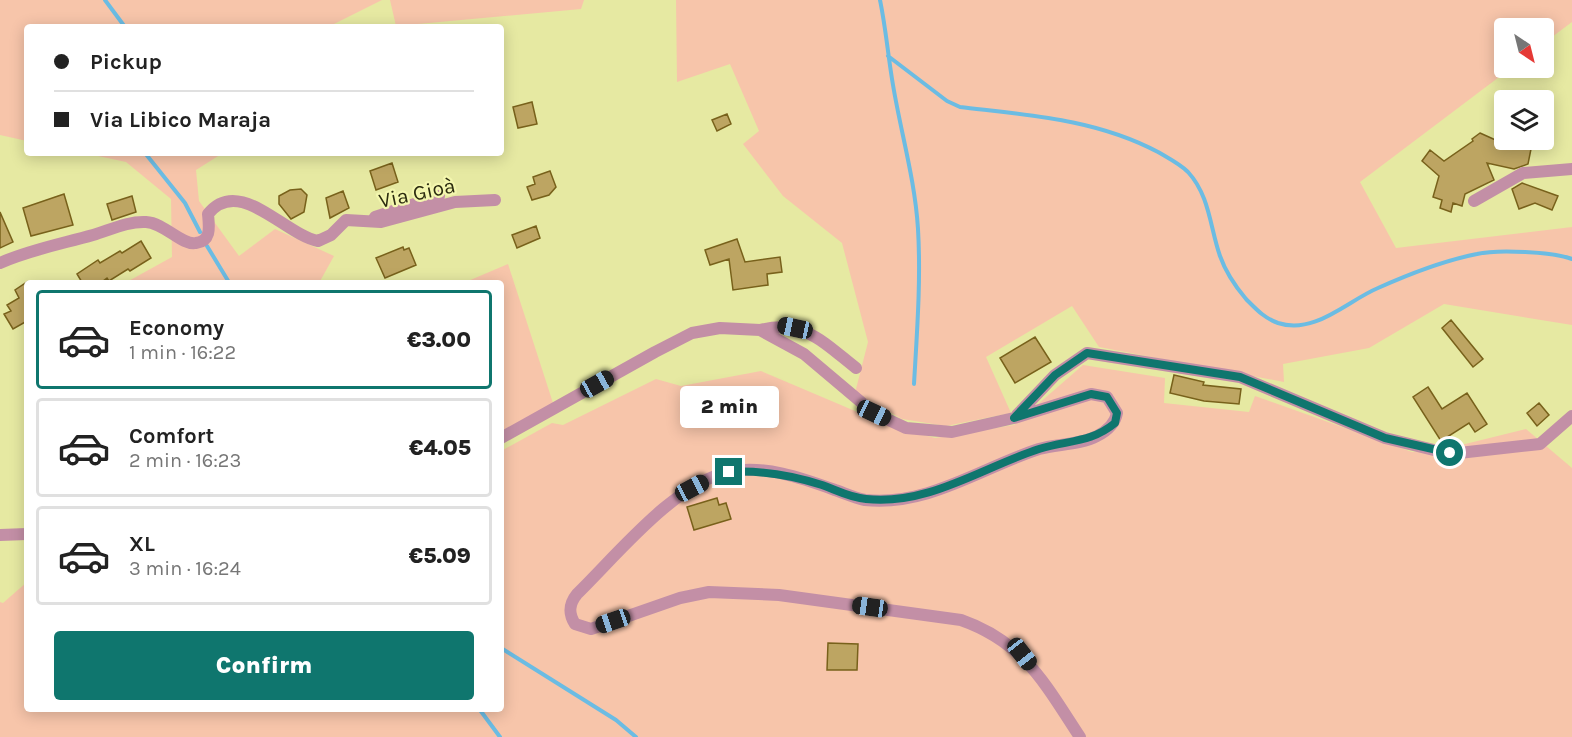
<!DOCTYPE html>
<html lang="en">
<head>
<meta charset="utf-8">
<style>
  :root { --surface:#fff; --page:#f2f2f2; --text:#222; --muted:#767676; --line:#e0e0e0; --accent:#0f766e }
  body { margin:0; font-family:Karla,sans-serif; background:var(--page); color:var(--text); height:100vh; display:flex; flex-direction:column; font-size:22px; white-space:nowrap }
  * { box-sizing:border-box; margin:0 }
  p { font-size:20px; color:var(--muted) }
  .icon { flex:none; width:33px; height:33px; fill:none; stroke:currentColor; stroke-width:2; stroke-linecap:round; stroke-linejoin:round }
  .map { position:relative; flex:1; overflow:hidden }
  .drawer { position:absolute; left:24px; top:280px; width:480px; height:432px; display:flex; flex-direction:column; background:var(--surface); border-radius:6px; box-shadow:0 3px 15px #0003 }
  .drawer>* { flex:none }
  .hud { position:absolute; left:24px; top:24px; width:480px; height:132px; border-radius:6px; box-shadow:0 3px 15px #0003; display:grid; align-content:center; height:132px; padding:0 30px; background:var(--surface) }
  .needle { width:39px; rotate:145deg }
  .tools { position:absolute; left:1494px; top:18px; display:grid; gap:12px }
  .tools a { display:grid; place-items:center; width:60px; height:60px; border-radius:6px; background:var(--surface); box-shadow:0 3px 15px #0003; font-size:30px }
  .end { position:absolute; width:27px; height:27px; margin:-14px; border:8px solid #0f766e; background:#fff; box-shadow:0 0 0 3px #fff }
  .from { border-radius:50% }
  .bubble { position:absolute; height:42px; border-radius:6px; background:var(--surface); box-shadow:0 3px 15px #0003; font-size:20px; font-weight:800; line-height:42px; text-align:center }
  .car { position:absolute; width:18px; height:36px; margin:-18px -9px; border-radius:8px; box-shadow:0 0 4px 2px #0007; background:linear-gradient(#222 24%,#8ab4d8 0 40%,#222 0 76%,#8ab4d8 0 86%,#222 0) }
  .hud b { display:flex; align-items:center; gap:21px; height:57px; font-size:22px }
  .hud b+b { border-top:2px solid var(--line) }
  .hud i { width:15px; height:15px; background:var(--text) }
  ul { padding:10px 0 0; list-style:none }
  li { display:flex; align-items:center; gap:18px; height:99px; margin:0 12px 9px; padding:0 18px; border:3px solid var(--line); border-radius:6px }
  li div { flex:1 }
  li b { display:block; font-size:22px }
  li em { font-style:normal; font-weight:800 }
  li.current { border-color:var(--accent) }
  li>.icon { width:54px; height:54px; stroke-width:1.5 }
  .primary-button { display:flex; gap:12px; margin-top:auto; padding:12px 30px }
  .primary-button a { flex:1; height:69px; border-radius:6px; background:var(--accent); color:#fff; font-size:24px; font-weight:800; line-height:69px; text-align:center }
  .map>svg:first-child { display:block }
</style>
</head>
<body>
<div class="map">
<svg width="1572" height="737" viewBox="0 0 1572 737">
  <rect width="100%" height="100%" fill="#e6e9a2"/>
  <path fill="#f7c5aa" d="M0,0H382L328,27H27V141L0,135Z
    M390,0H584L581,9L396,26Z
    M676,0H1572V22L1544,43V28H1504V68H1511L1360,182L1396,248L1572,227V325L1444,304L1369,348L1283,364L1284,382L1099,347L1072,306L986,357L1011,413L946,426L902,419L855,393L868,342L842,243L783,196L743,144L759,131L730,64L677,82Z
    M84,153H223L196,170L199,201L239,256L275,229L334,256L319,283H125L172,257L171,199L126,162Z
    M508,264L553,403L501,433V284H461Z
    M1083,365L1165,378L1164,403L1249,412L1255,396L1412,452L1449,448L1526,429L1572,468V737H0V602L3,603L27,582V710H501V451L552,423L563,425L656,379L681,386L761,371L888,425L935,438L1014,425Z"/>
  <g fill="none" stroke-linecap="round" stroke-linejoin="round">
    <path stroke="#6bbce3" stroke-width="4" d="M105,0L125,27
      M880,0C886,29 888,56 893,85C901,133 915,180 918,229C921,280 917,332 914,384
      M888,56L947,101L960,107C1028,115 1096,119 1158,152C1168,158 1180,164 1188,172C1210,196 1210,228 1220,256C1226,273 1235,286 1246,299C1256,309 1264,318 1278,323C1315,335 1347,301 1378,288C1407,275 1446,260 1477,254C1498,249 1553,252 1572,259
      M145,153L185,203L200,232
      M207,246L230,284
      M501,648L616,720L636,737
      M480,710L500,737"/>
  </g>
  <path fill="#bda562" stroke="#78611b" stroke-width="1.5" d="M532,102L537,124L518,128L513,107Z
    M727,114L731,124L717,131L712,120Z
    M1480,133L1500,142L1531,149L1528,164L1514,169L1487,163L1494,180L1465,194L1462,206L1453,203L1451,212L1440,208L1442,200L1433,197L1439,176L1422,161L1430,150L1444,161L1473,141L1472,139Z
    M392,163L398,182L376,190L370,171Z
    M550,171L556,187L549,195L532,200L527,187L535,184L533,177Z
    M1522,183L1558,196L1552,210L1535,203L1519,209L1512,189Z
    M301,189L307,195L304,212L291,219L279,204V196L290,190Z
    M343,191L349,208L330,218L326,198Z
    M64,194L73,225L31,236L23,208Z
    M132,196L136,212L112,220L107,204Z
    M0,212L13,242L0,248Z
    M536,226L540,238L517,248L512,235Z
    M737,239L745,262L780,257L782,272L767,274L768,285L733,290L729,259L710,265L705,250Z
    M141,241L151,258L130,271L128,269L109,281L107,278L99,284H83L77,274L98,260L100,263L120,251L122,253Z
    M403,247L404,250L409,248L416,265L385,278L376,258Z
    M27,282V321L13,329L4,314L11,311L7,305L19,298L15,290Z
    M1451,320L1483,359L1473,367L1442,328Z
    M1035,337L1051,362L1015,383L1000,358Z
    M1174,375L1204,382L1203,385L1241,389L1239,404L1204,401L1170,393Z
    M1428,387L1442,409L1467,393L1487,424L1475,432L1469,423L1441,441L1413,397Z
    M1539,403L1549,415L1537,426L1527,413Z
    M717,498L719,505L726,503L731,519L694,530L687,507Z
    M828,643L858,644L857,670H827Z"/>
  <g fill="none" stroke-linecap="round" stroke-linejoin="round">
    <path stroke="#c38fa6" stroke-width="12" d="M1474,201L1523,173L1572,169
      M375,217L439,196
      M0,263C29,250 61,244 93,235C110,230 128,221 146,222C165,223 182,246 196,243C212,241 209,226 208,214C239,175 285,235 318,241L331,235L346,220L381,222L455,202L495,200
      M760,330C804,319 824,343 856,368
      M1017,415L1055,375L1087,353L1240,377L1385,438L1450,454L1540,444L1572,416
      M501,438L655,352L692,333L720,328L760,330L804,354L874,413L906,428L952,432L1014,418L1091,394L1107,397L1117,413C1115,424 1107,431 1097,436C1080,445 1057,444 1039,449C983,467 927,507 865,500C855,498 844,493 835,490C802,478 763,464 728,472C674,484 617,555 577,594C569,604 568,613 575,624L591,629L680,598L709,592L779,595L961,620C1024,642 1045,684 1080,737
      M0,535L27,534"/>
  </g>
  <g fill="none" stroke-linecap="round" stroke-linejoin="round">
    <path stroke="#0f766e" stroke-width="8" d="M729,472C761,470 791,475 822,485C836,490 851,498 866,499C928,506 983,467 1039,449C1068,440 1091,443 1115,423L1117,413L1107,397L1091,394L1014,418L1055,375L1087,353L1240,377L1385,438L1450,453"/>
  </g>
  <g text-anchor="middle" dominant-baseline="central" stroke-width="4.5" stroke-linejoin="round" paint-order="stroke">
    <g font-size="21" fill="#2b2b0f" stroke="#f3f6ae">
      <text transform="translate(417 193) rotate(-12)">Via Gioà</text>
    </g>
  </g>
</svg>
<div class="tools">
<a><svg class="needle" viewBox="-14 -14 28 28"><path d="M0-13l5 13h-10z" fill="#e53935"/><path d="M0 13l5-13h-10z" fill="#767676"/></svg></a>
<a><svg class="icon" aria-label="layers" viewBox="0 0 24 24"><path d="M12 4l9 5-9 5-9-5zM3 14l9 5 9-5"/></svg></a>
</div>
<i class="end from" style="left:1450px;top:453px"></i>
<i class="end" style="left:729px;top:472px"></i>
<div class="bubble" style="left:680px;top:386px;width:99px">2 min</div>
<i class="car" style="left:795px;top:328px;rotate:282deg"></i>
<i class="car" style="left:597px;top:384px;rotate:61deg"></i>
<i class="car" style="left:874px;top:413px;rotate:115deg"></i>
<i class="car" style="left:692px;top:488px;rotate:62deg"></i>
<i class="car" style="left:870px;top:607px;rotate:278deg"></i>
<i class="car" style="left:613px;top:621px;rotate:251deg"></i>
<i class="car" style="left:1022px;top:654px;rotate:142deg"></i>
<div class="hud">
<b><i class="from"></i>Pickup</b>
<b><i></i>Via Libico Maraja</b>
</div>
<section class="drawer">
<ul>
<li class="current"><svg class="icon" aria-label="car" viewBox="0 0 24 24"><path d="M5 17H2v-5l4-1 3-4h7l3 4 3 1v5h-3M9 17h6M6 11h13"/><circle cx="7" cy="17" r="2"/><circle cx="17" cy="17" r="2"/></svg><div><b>Economy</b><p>1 min · 16:22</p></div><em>€3.00</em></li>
<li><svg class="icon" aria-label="car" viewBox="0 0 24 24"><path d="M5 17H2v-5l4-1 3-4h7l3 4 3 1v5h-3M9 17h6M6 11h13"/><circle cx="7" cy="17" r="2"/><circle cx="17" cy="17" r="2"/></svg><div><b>Comfort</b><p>2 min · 16:23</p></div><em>€4.05</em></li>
<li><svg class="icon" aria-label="car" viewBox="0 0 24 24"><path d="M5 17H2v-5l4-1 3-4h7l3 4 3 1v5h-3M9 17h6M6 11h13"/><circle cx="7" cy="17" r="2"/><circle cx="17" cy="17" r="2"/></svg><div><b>XL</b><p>3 min · 16:24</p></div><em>€5.09</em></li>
</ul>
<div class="primary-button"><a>Confirm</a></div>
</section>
</div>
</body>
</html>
